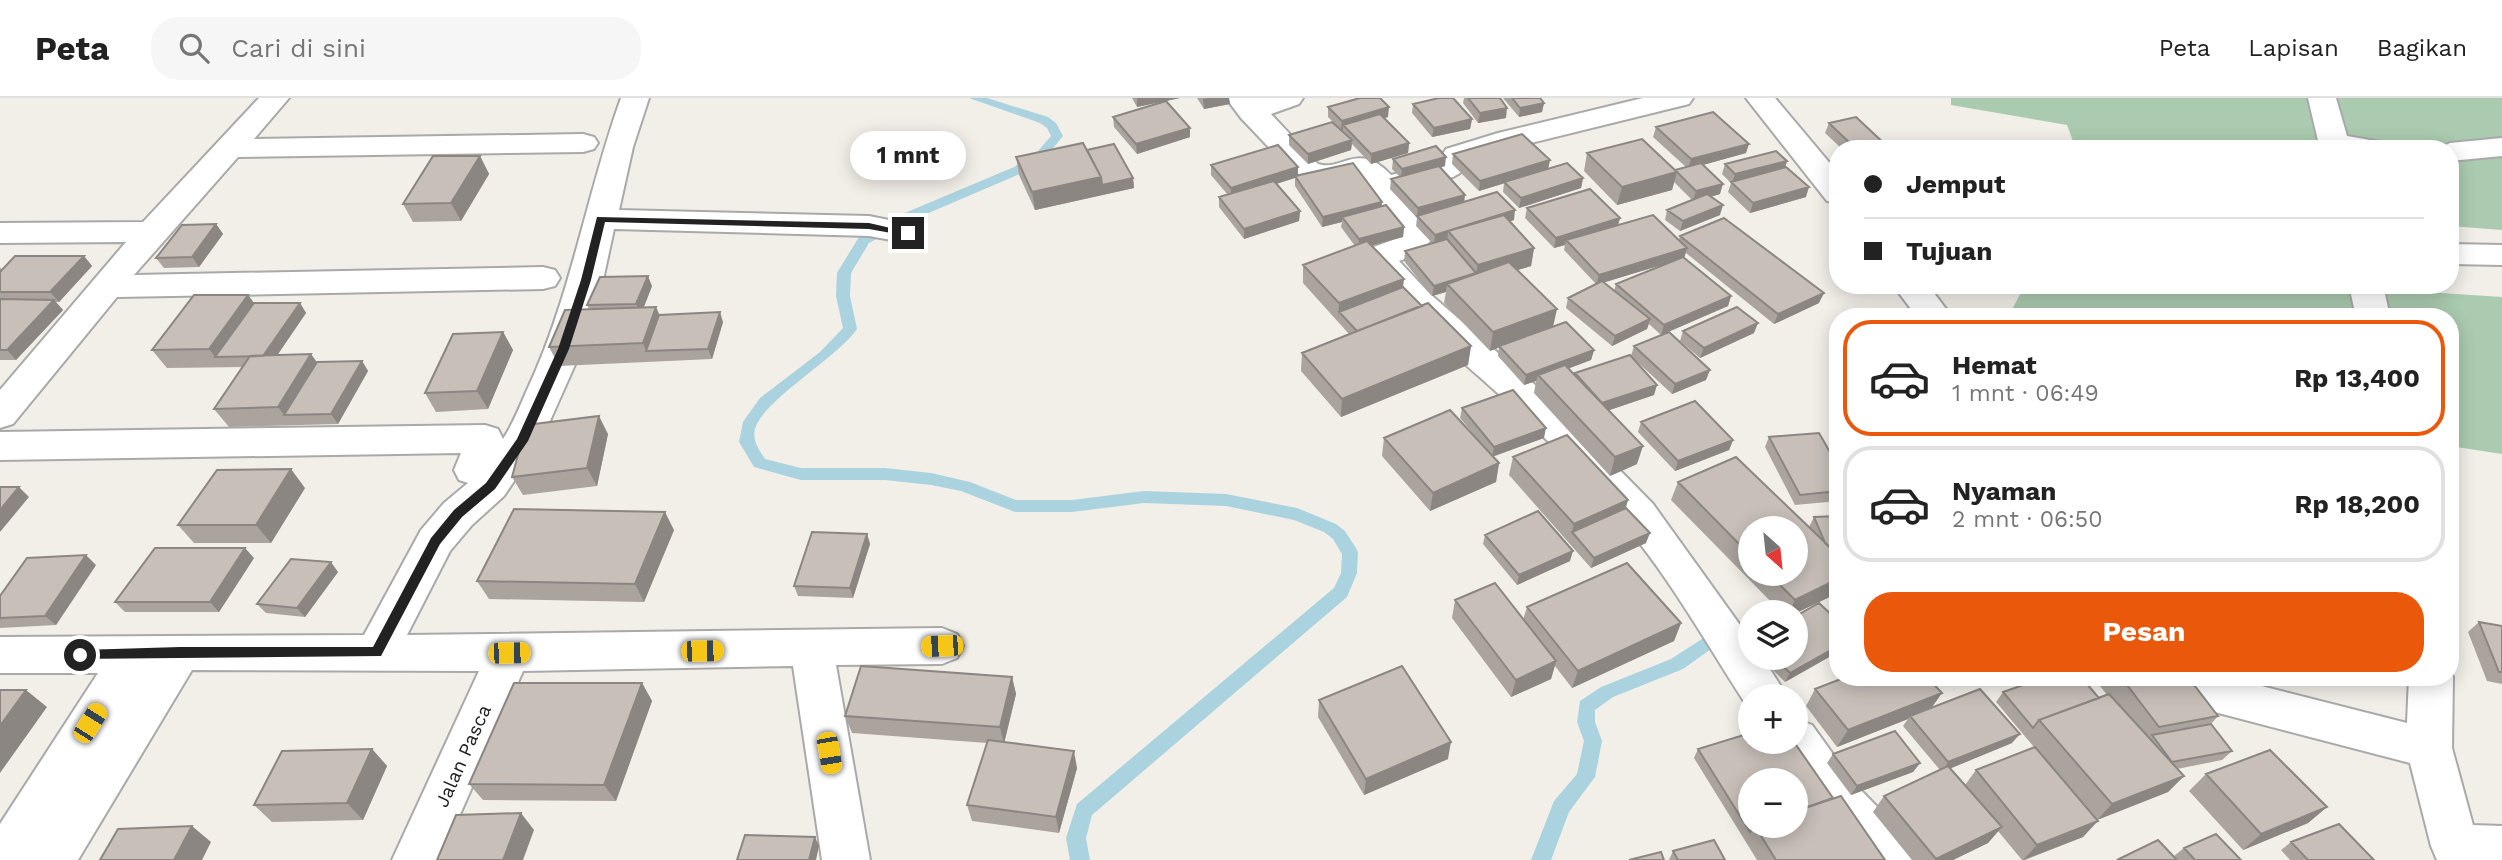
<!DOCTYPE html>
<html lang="id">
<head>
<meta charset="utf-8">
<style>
  :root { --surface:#fff; --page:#f6f6f6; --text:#222; --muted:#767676; --line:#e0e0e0; --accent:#ea580c }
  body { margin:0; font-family:"Work Sans",sans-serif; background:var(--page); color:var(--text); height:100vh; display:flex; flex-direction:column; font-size:26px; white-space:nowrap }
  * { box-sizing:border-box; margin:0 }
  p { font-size:23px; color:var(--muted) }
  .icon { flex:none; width:38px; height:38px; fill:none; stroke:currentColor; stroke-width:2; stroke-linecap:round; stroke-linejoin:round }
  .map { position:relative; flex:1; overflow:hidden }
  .sheet { position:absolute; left:1829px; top:210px; width:630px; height:378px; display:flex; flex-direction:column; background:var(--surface); border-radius:28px; box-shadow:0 4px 18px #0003 }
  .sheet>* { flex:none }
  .hud { position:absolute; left:1829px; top:42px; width:630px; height:154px; border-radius:28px; box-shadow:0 4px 18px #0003; display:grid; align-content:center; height:154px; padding:0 35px; background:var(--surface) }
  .needle { width:46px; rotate:153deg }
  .buttons { position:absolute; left:1738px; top:418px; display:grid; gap:14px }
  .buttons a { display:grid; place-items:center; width:70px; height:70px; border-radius:50%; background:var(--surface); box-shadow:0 4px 18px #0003; font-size:35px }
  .end { position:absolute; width:32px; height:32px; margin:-16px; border:9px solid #222; background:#fff; box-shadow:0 0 0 4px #fff }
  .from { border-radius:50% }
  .bubble { position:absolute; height:49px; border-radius:24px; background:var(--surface); box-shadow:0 4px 18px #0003; font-size:23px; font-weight:700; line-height:49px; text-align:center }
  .car { position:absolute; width:21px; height:42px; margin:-21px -10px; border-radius:9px; box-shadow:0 0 5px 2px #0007; background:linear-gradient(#f5c518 24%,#345 0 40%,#f5c518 0 76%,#345 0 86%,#f5c518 0) }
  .hud b { display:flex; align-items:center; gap:24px; height:66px; font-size:26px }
  .hud b+b { border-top:2px solid var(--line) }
  .hud i { width:18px; height:18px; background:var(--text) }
  ul { padding:12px 0 0; list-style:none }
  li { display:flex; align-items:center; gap:21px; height:116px; margin:0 14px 10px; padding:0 21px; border:4px solid var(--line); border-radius:28px }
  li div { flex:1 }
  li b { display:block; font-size:26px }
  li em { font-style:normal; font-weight:700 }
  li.current { border-color:var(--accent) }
  li>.icon { width:63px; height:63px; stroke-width:1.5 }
  .primary-button { display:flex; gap:14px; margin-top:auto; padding:14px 35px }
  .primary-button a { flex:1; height:80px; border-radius:28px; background:var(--accent); color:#fff; font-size:28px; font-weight:700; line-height:80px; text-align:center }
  header { display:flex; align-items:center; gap:42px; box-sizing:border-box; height:98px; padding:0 35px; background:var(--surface); border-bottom:2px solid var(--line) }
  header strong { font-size:33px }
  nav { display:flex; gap:38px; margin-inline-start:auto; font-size:24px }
  .search { width:490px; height:63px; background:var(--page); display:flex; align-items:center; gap:18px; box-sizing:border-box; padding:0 24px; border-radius:28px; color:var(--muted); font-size:26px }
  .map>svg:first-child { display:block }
</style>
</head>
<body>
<header>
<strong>Peta</strong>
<div class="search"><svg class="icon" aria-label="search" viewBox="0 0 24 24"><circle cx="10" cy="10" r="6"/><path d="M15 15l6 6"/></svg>Cari di sini</div>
<nav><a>Peta</a><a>Lapisan</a><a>Bagikan</a></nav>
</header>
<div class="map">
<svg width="2502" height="762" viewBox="0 0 2502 762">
  <rect width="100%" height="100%" fill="#f2efe9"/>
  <path fill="#aacbaf" d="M1951,0H2502V132L2450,128V51H2076L2067,27L1951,7Z
    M2025,187H2394L2395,192L2502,199V356L2450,348V219H2008Z"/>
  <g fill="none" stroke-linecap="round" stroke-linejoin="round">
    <path fill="#aad3df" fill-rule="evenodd" d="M969,0H987L1048,19L1056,25L1063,38L1046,59L1022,75L903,126L869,145L851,175L850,198L857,231C836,261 763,302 755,331C752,343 759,351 765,361L801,370H885L931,375L970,384L1016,402H1072L1144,393L1226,396L1297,410L1336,426L1345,433L1356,450L1358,455L1357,475L1347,499L1092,717L1086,740L1090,762H1070L1066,740L1077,706L1334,490L1341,475L1342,456L1333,441L1324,434L1294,422L1226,408L1144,405L1072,414H1015L961,393L931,387L885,382H801L754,369L739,344L743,324L760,300L820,254L843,230L836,198L837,175L859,139L893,120L1014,69L1038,53L1051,38L1047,30L1040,25Z
      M1705,539L1711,541L1714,546L1711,551L1683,571L1613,599L1595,612V624L1602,643L1595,679L1569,714L1551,762H1531L1554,703L1577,676L1584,643L1577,624L1580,603L1601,589L1671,561Z"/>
    <g stroke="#a9a9a9" stroke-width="4">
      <path id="street" d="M259,0H289L254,41L583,36L594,39L598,45L594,51L583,54L238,59L134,177L543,169L555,172L560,180L555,188L543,191L117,199L13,326L0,330V292L126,144L0,145V125L143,124Z
        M621,0H649L633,49L619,112L869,118L919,128L924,135L919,142L908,145L869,138L614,131L603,182L582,251L541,343L504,398L472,427L450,453L407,537L942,530L957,536L963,548L957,560L942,566L836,567L870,762H822L793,568L523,573L440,762H392L479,573L192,572L78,762H0V726L98,575H0V539L364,537L421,432L444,405L468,385L459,382L454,372L461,355L0,362V334L485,327L498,331L503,341C513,326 520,308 527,292C571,199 586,97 621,0Z
        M1226,0H1303L1299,6L1271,16L1318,66C1342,74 1358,42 1391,77L1431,67L1438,63L1446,51L1498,35L1643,0H1693L1689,6L1519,48L1468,63L1460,75L1453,79L1403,93L1431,141L1424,153L1399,163L1430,196L1542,293L1653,406L1750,541V560H1763L1787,598H1750L1749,611C1709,550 1672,483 1625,427C1584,379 1539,332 1492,290C1467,267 1369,186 1364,158L1368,151L1398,140C1389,117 1376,94 1356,78L1320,86L1296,78L1241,20Z
        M1746,0H1775L1838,75V105L1827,103Z
        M2308,0H2336L2347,38L2387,45L2391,51H2320Z
        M2502,40V58L2450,63V51H2437L2450,45Z
        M2450,146L2502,147V167L2450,166Z
        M1893,187H1928L1952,219H1917Z
        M2349,187H2383L2390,219H2356Z
        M2450,573L2453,579L2452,650L2473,727L2502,728V762H2437L2431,748L2410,665L2207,612C2188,605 2173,597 2164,579H2226L2407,625L2409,579H2450Z
        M1796,621L1812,627L1853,684L1913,746L1920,762H1864L1821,714L1775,644H1796Z"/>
    </g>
    <use href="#street" fill="#fff" fill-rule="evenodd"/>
  </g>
  <path fill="#aba49e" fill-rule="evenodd" d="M1132,0H1180L1166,3L1190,30V39L1137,56L1114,29L1113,19L1165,3L1137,9Z
    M1197,0H1229L1230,6L1204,11Z
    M1358,0H1380L1388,19L1384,20L1409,45L1408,55L1371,66L1352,46L1351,52L1308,66L1289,47V37L1340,31L1328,19V9Z
    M1464,0H1500L1506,20L1478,25L1463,5Z
    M1503,0H1540L1544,5L1542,14L1519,19Z
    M1413,6L1472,21L1470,31L1432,39L1412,15Z
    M1829,25L1888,51H1842L1825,35Z
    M1656,29L1746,55L1703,67L1720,96L1711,99L1720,117L1680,133L1665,122L1667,112L1692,102L1674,84L1672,92L1617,107L1584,73L1587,55L1675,72L1686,69L1653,39Z
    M1087,52L1133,80L1134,90L1035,112L1019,77L1016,59Z
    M1453,56L1548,71L1583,80L1581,90L1519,110L1503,94L1504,85L1479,93L1452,66Z
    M480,58L489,76L461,123L413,124L403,106Z
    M1393,61L1445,68L1440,70L1464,103L1514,122L1510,123L1534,150L1531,168L1517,172L1553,229L1594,252L1591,262L1569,270L1574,276L1654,297L1609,312L1637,366L1610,378L1534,295L1536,283L1524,287L1498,258L1499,249L1490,253L1444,205L1446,194L1432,198L1404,163L1405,153L1433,146L1416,128L1417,120L1390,91L1391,81L1399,78L1392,71Z
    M1787,63L1785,70L1806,99L1750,115L1728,94L1731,85L1722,76L1725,66Z
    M1211,67L1298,69V78L1381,108L1404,129L1403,139L1371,148L1403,189L1422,208L1471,248L1468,267L1341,319L1301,273L1302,255L1349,236L1303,185V167L1355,148L1341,129L1342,124L1322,129L1295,88V80L1276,86L1300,113L1299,123L1244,141L1219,109V99L1228,97L1211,77Z
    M1527,110L1620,120L1618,127L1679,142L1680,138L1819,205L1774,226L1686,155L1684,160L1731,198L1728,208L1661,237L1649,226L1647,231L1612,248L1566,210L1568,200L1596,186L1564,152L1565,147L1554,150L1525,120ZM1662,167L1616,186L1614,193L1604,184Z
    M216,126L223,136L199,169L164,170L156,160Z
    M84,158L92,168L59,204H56L63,212L16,262H0V169L2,172Z
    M652,188L644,209L659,217L723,224L712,261L559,268L549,249L589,211L587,207Z
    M248,197L254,205H300L306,215L277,257L317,264L362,263L368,273L338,326L229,329L214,311L243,269L167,270L152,252Z
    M1683,233L1754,235L1700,260L1680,243Z
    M503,234L513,252L488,311L436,314L425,295Z
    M1634,248L1706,282L1672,296L1631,258Z
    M1462,310L1544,340L1493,358L1499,365L1496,384L1430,413L1382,358L1384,340L1485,350L1460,320Z
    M1641,324L1733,342L1729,352L1675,373L1638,334Z
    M608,336L597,388L523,397L512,379Z
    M1769,339L1838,368V403L1795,407L1765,349Z
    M1513,359L1626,410L1646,445L1591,470L1509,377Z
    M1678,384L1810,431L1809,429L1814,419L1838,418V495L1796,515L1781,514L1671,402ZM1750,430L1796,476H1750Z
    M305,390L271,445H194L178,427Z
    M674,432L644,504L489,501L477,483Z
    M867,436L870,446L853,500L798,498L794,488Z
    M1485,437L1570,463L1517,487L1483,446Z
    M254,460L219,514H125L115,504Z
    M96,467L56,527L0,530V498Z
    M338,474L305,519L266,515L257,506Z
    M1455,502L1523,522L1527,509L1681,525L1674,543L1572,590L1555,568L1551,581L1511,599L1452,520Z
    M1838,523V554L1785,584L1761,560H1796Z
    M2479,524L2502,528V586L2487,583L2468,534Z
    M1012,579L1016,596L1004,644L1077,670L1059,735L972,723L967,707L987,645L852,635L845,618Z
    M2093,579H2188L2218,618L2211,626L2232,653L2222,662L2177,671L2184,678L2168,694L2097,722L2083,739L2025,762H2022L1998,733L1988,745L1953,762H1912L1873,714L1884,698L1940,672L1903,628L1908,621L1837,649L1806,608L1815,591L1932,610L2012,645L1950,670L1965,687L1976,672L2034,649L1996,604L2003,594L2099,600L2107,597Z
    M642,585L652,603L616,703L483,702L469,686Z
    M1319,602L1448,661L1364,697L1318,619Z
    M372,651L387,668L363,722L272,724L254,707Z
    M1698,651L1833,700L1885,762H1757L1694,660Z
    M1833,656L1920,665L1913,674L1851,697L1827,665Z
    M2206,676L2327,709L2308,725L2243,752L2189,693Z
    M2291,744L2374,762H2290L2281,752Z
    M2184,750L2241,762H2178L2174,758Z
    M1673,753L1725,762H1669Z"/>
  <path fill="#8b8681" d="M1137,0H1180L1137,9Z
    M1209,0H1229L1230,6L1204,11L1203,1Z
    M1544,5L1542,14L1519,19L1520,10Z
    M1389,9L1388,19L1347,31L1343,27V32H1341L1342,23Z
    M1507,10L1506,20L1478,25L1480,15Z
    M1472,21L1470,31L1432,39L1434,30Z
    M1190,30V39L1137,56L1136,46Z
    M1352,42L1351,52L1308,66V56Z
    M1409,45L1408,55L1371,66V56Z
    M1749,46L1746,55L1688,71L1691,61Z
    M480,58L489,76L461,123L451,105Z
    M1446,59L1445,68L1401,81L1402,71Z
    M1550,62L1548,72L1479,93L1480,83Z
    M1787,63L1784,73L1732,86L1735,76Z
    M1298,69V79L1231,100V90Z
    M1677,74L1672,92L1617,107L1622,89Z
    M1101,79L1133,80L1134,90L1035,112L1032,94Z
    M1583,80L1581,90L1519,110L1521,100Z
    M1723,86L1720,96L1693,103L1696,93Z
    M1809,89L1806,99L1750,115L1753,105Z
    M1465,97L1464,107L1417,118V120L1418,110Z
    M1382,104L1381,114L1342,119V124L1322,129L1323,119Z
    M1723,107L1720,117L1680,133L1683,123Z
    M1515,112L1514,122L1454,140L1448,133L1447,143L1434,147L1435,137Z
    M1300,113L1299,123L1244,141V131Z
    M1620,120L1617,130L1566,142L1565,147L1554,150L1556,140Z
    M216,126L223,136L199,169L192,159Z
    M1404,129L1403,139L1358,151L1359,141Z
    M1534,150L1531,168L1452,192L1447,186L1446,194L1432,198L1434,188L1476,175L1478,167Z
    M1687,150L1684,160L1596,187L1599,177Z
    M84,158L92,168L59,204L50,194Z
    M648,178L652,188L641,216L636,206Z
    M1404,181L1402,199L1339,214L1338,224L1339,205Z
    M1824,195L1819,205L1774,226L1778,216Z
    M248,197L261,215L215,259L209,251Z
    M1731,198L1728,208L1661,237L1664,227Z
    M54,202L63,212L16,262L7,252Z
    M300,205L306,215L270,268L262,258Z
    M656,209L664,227L646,253L643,245Z
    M1557,211L1553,229L1490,253L1493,234Z
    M720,214L723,224L712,261L708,251Z
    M1650,221L1647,231L1612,248L1615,238Z
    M1758,225L1754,235L1700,260L1704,250Z
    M503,234L513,252L488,311L477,293Z
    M1471,248L1468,267L1341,319L1342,301Z
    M1594,252L1591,262L1541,281L1538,277L1536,283L1524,287L1526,277Z
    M311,256L324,274L284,317L278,309Z
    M362,263L368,273L338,326L331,316Z
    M1710,272L1706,282L1672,296L1675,286Z
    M1657,287L1654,297L1598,316L1601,306Z
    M599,318L608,336L597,388L587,370Z
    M1546,330L1544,340L1492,359L1494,349Z
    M1733,342L1729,352L1675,373L1678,363Z
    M1643,348L1637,366L1610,378L1615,359Z
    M1499,365L1496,384L1430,413L1433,395Z
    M291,371L305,390L271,445L256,427Z
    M19,389L29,399L0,434V412Z
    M1628,402L1623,420L1572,434L1574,426Z
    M665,414L674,432L644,504L635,486Z
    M1650,435L1646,445L1591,470L1594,460Z
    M867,436L870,446L853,500L850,490Z
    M245,450L254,460L219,514L210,504Z
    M1573,453L1570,463L1517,487L1519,477Z
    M86,457L96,467L56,527L45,518Z
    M331,464L338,474L305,519L297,510Z
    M1838,481V495L1796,515L1789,514L1795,502Z
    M1681,525L1674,543L1572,590L1578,573Z
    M1838,548V554L1785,584L1790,575Z
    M1556,563L1551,581L1511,599L1516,582Z
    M1012,579L1016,596L1004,646L1000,629Z
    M642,585L652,603L616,703L604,687Z
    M26,592L47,609L0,675V628Z
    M1942,595L1930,612L1910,618L1908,621L1837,649L1848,632Z
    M2020,636L2012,645L1942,674L1948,664Z
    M1451,644L1448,661L1364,697L1366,681Z
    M372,651L387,668L363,722L347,705Z
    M1074,653L1077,670L1059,735L1056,719Z
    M1920,665L1913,674L1851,697L1857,688Z
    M2184,678L2168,694L2097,722L2112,706Z
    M2327,709L2308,725L2243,752L2261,736Z
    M521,715L534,732L523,762H503Z
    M2098,723L2083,739L2023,762L2037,747Z
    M192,728L211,744L202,762H174Z
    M2002,729L1988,745L1953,762H1935Z
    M815,739L819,748L816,762H809Z"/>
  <path fill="#c7bfb8" stroke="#8b8681" stroke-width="2" d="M1360,0H1380L1389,9L1342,23L1328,9Z
    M1439,0H1453L1472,21L1434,30L1413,6Z
    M1468,0H1500L1507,10L1480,15Z
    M1512,0H1540L1544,5L1520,10Z
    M1166,3L1190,30L1136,46L1113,19Z
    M1713,14L1749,46L1691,61L1656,29Z
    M1380,16L1409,45L1371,56L1343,27Z
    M1856,19L1888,49L1882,51H1856L1829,25Z
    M1332,24L1352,42L1308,56L1289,37Z
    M1522,36L1550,62L1480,83L1453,56Z
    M1642,41L1677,74L1622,89L1587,55Z
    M1083,45L1101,79L1032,94L1016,59Z
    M1114,46L1133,80L1102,87L1101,79L1087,52Z
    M1278,47L1298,69L1231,90L1211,67Z
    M1436,48L1446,59L1402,71L1393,61Z
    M1776,53L1787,63L1735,76L1725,66Z
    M433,58H480L451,105L403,106Z
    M1353,65L1382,104L1323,119L1295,78Z
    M1567,65L1583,80L1521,100L1504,84Z
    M1701,65L1723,86L1696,93L1675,72Z
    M1439,68L1465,97L1418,110L1391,81Z
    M1786,69L1809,89L1753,105L1731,84Z
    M1274,83L1300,113L1244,131L1219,99Z
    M1590,91L1620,120L1556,140L1527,110Z
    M1497,94L1515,112L1435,137L1417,118Z
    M1707,96L1723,107L1683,123L1667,112Z
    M1386,107L1404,129L1359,141L1342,119Z
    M1504,117L1534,150L1478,167L1448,133Z
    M1653,117L1687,150L1599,177L1566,142Z
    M1724,120L1824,195L1778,216L1680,138Z
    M216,126L192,159L156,160L182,127Z
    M1447,141L1476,175L1434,188L1405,153Z
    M1367,143L1404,181L1339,205L1303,167Z
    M15,158H84L50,194H0V174Z
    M1683,159L1731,198L1664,227L1616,186Z
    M1509,164L1557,211L1493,234L1447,186Z
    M648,178L636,206L587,207L600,179Z
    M1602,183L1650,221L1615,238L1568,200Z
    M1403,189L1422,208L1357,233L1339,214Z
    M194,197H248L209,251L152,252Z
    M0,201L54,202L7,252H0Z
    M254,205H300L263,258L215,259Z
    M1428,205L1471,248L1342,301L1302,255Z
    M656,209L643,245L549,249L565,212Z
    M1737,209L1758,225L1704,250L1683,233Z
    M720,214L708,251L646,253L659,217Z
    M1566,224L1594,252L1526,277L1499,248Z
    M503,234L477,293L425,295L453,236Z
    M1669,234L1710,272L1675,286L1634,248Z
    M311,256L278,309L214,311L250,258Z
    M1630,257L1657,287L1602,305L1575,275Z
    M362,263L331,316L284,317L317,264Z
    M1565,267L1643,348L1615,359L1538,277Z
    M1513,292L1546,330L1494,349L1462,310Z
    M1695,303L1733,342L1678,363L1641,324Z
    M1450,312L1499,365L1433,395L1384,340Z
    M599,318L587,370L512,379L526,327Z
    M1819,335L1838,368V393L1800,397L1769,339Z
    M1567,337L1628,402L1574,426L1513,359Z
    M1736,359L1838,457V481L1795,502L1769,476H1796V430H1750V457L1678,384Z
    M291,371L256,427H178L217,372Z
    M0,389H19L0,412Z
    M1626,410L1650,435L1594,460L1572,434Z
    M514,411L665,414L635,486L477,483Z
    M1538,413L1573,453L1519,477L1485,437Z
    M1838,418V457L1825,445L1814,419Z
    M812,434L867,436L850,490L794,488Z
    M155,450H245L210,504H115Z
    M86,457L45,518L0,520V498L27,460Z
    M291,461L331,464L297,510L257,506Z
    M1627,465L1681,525L1578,573L1527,509Z
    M1495,485L1556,563L1516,582L1455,502Z
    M1819,505L1838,523V548L1790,575L1775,560H1796V518Z
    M2479,524L2502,528V574H2499Z
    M861,568L1012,579L1000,629L845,618Z
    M1402,568L1451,644L1366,681L1319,602Z
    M1846,579H1927L1942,595L1848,632L1815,591Z
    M2046,579H2081L2099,600L2039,622L2033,630L2003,594Z
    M2121,579H2188L2218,618L2159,629Z
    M514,585H642L604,687L469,686Z
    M1980,591L2020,636L1948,664L1910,618Z
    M0,592H26L0,628Z
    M2109,596L2184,678L2112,706L2039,622Z
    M2211,626L2232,653L2172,664L2152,637Z
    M1895,633L1920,665L1857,688L1833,656Z
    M1750,635V644H1794L1833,700L1796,713V682H1750V728H1753L1750,734L1698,651Z
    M988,642L1074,653L1056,719L967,707Z
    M2035,649L2098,723L2037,747L1976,672Z
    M372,651L347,705L254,707L282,653Z
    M2270,652L2327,709L2261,736L2206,676Z
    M1948,668L2002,729L1936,761L1884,698Z
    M1841,698L1885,762H1776L1755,728H1796V713Z
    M521,715L503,762H437L456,717Z
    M2339,726L2374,762H2308L2291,744Z
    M192,728L174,762H100L118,731Z
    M2216,736L2241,762H2195L2184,750Z
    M745,737L815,739L809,762H737Z
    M1714,742L1725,762H1678L1673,753Z
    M2158,742L2177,762H2117Z
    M1661,754L1664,762H1629Z"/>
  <path fill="#222" d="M597,119L869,125L912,135L908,138L869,131L605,124L591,182L569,251L528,343L495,391L462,419L440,446L381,558L75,561L73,557L80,552L180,549H373L431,440L454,412L486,385L517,341L558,251L581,182Z"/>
  <g text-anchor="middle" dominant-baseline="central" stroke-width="5" stroke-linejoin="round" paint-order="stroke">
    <g font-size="19" fill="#222" stroke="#fff">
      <text transform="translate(463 658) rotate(-66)">Jalan Pasca</text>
    </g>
  </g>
</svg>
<div class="buttons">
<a><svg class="needle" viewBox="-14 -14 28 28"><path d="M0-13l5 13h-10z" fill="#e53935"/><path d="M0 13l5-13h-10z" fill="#767676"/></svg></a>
<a><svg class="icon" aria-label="layers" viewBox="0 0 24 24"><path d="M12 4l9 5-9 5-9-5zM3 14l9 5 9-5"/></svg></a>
<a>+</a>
<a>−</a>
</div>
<i class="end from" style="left:80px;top:557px"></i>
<i class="end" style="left:908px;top:135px"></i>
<div class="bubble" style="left:850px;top:33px;width:116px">1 mnt</div>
<i class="car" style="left:942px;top:548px;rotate:268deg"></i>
<i class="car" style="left:702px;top:553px;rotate:89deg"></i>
<i class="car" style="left:509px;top:555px;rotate:89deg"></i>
<i class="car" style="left:90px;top:625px;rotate:32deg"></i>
<i class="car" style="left:829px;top:655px;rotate:170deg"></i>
<div class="hud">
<b><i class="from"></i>Jemput</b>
<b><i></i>Tujuan</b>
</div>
<section class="sheet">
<ul>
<li class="current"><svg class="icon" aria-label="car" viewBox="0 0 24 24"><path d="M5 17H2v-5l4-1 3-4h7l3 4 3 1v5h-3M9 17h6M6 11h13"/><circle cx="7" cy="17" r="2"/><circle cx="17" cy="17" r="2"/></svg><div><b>Hemat</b><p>1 mnt · 06:49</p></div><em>Rp 13,400</em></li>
<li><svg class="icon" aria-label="car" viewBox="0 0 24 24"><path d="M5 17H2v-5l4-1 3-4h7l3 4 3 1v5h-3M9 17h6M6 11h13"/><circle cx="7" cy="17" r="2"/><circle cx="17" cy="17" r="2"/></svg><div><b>Nyaman</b><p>2 mnt · 06:50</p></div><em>Rp 18,200</em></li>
</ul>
<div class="primary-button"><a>Pesan</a></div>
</section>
</div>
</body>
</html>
